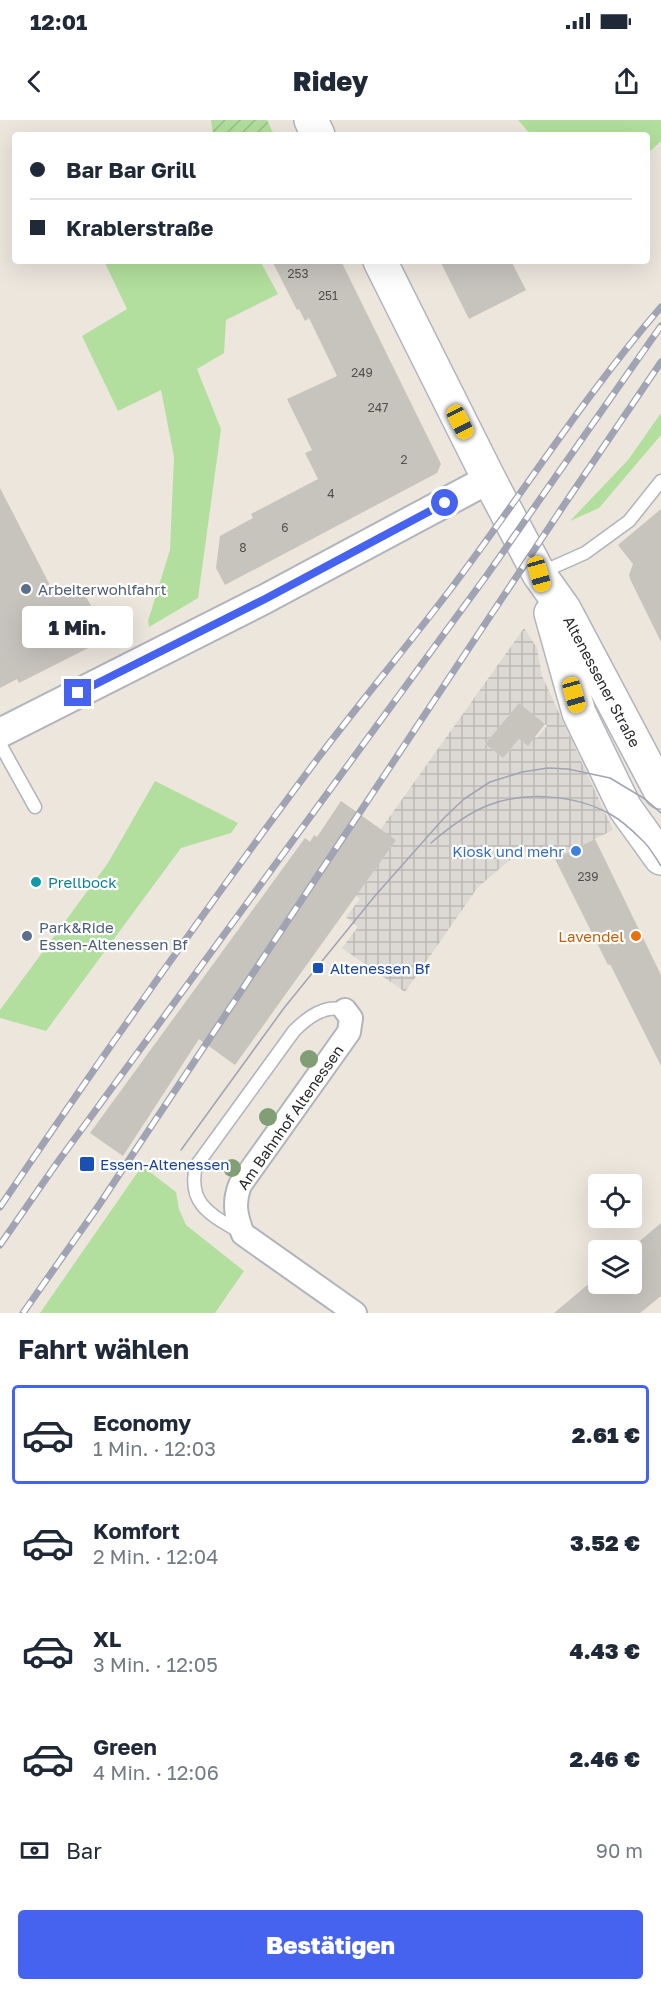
<!DOCTYPE html>
<html lang="de">
<head>
<meta charset="utf-8">
<style>
  :root { --surface:#fff; --page:#f2f2f3; --text:#1f2937; --muted:#747a83; --line:#e0e1e3; --accent:#4663f0 }
  body { margin:0; font-family:"Golos Text",sans-serif; background:var(--page); color:var(--text); height:100vh; display:flex; flex-direction:column; font-size:22px; white-space:nowrap }
  * { box-sizing:border-box; margin:0 }
  p { font-size:20px; color:var(--muted) }
  .icon { flex:none; width:33px; height:33px; fill:none; stroke:currentColor; stroke-width:2; stroke-linecap:round; stroke-linejoin:round }
  .map { position:relative; height:1193px; overflow:hidden }
  .details { display:flex; flex-direction:column; background:var(--surface); flex:1 }
  .details>* { flex:none }
  .banner { position:absolute; left:12px; top:12px; width:638px; height:132px; border-radius:6px; box-shadow:0 6px 24px #0002; display:grid; align-content:center; height:132px; padding:0 18px; background:var(--surface) }
  .tools { position:absolute; left:588px; top:1054px; display:grid; gap:12px }
  .tools a { display:grid; place-items:center; width:54px; height:54px; border-radius:6px; background:var(--surface); box-shadow:0 6px 24px #0002; font-size:30px }
  .end { position:absolute; width:27px; height:27px; margin:-14px; border:8px solid #4663f0; background:#fff; box-shadow:0 0 0 3px #fff }
  .from { border-radius:50% }
  .bubble { position:absolute; height:42px; border-radius:6px; background:var(--surface); box-shadow:0 6px 24px #0002; font-size:20px; font-weight:800; line-height:42px; text-align:center }
  .car { position:absolute; width:18px; height:36px; margin:-18px -9px; border-radius:8px; box-shadow:0 0 4px 2px #0007; background:linear-gradient(#f5c518 24%,#345 0 40%,#f5c518 0 76%,#345 0 86%,#f5c518 0) }
  .banner b { display:flex; align-items:center; gap:21px; height:57px; font-size:22px }
  .banner b+b { border-top:2px solid var(--line) }
  .banner i { width:15px; height:15px; background:var(--text) }
  ul { padding:0; list-style:none }
  li { display:flex; align-items:center; gap:18px; height:99px; margin:0 12px 9px; padding:0 6px; border:3px solid transparent; border-radius:6px }
  li div { flex:1 }
  li b { display:block; font-size:22px }
  li em { font-style:normal; font-weight:800 }
  li.active { border-color:var(--accent) }
  li>.icon { width:54px; height:54px; stroke-width:1.5 }
  h2 { padding:0 18px; font-size:27px; line-height:72px }
  .pay { display:flex; align-items:center; gap:15px; height:66px; padding:0 18px; font-size:22px }
  .pay p { margin-inline-start:auto }
  .action { display:flex; gap:12px; margin-top:auto; padding:12px 18px }
  .action a { flex:1; height:69px; border-radius:6px; background:var(--accent); color:#fff; font-size:24px; font-weight:800; line-height:69px; text-align:center }
  .status { display:flex; justify-content:space-between; align-items:center; height:42px; padding:0 30px; background:var(--surface); direction:ltr }
  .status svg { height:16px; fill:currentColor }
  header { display:flex; justify-content:space-between; align-items:center; height:78px; padding:0 18px; background:var(--surface); font-size:27px; font-weight:800 }
  .map>svg:first-child { display:block }
</style>
</head>
<body>
<div class="status"><b>12:01</b><svg viewBox="0 0 49 12"><path d="M0 12V9h3v3zM5 12V6h3v6zM10 12V3h3v9zM15 12V0h3v12zM26 1h20v11H26zM47 4h2v5h-2z"/></svg></div>
<header><svg class="icon" aria-label="back" viewBox="0 0 24 24"><path d="M15 5l-7 7 7 7"/></svg>Ridey<svg class="icon" aria-label="share" viewBox="0 0 24 24"><path d="M12 15V3M7 8l5-5 5 5M5 13v7h14v-7"/></svg></header>
<div class="map">
<svg width="661" height="1193" viewBox="0 0 661 1193">
  <defs>
    <pattern id="garden-furrows" width="10" height="10" patternUnits="userSpaceOnUse" patternTransform="scale(1.5)"><rect width="10" height="10" fill="#b2df9d"/><path d="M-1 1l2-2M0 10L10 0M9 11l2-2" fill="none" stroke="#99c087"/></pattern>
    <pattern id="plaza-grid" width="8" height="8" patternUnits="userSpaceOnUse" patternTransform="scale(1.5)"><rect width="8" height="8" fill="#dcd9d4"/><path d="M0 4h8M4 0v8" fill="none" stroke="#bdbab6"/></pattern>
  </defs>
  <rect width="100%" height="100%" fill="#ece6dd"/>
  <path fill="#b2df9d" d="M518,0H661V21L647,34L646,15H531Z
    M104,141H260L278,174L226,200L224,233L197,249L221,309L198,478L149,507L148,501L170,430L174,337L161,270L118,291L82,216L127,189Z
    M661,293V315L599,388L570,401L628,340Z
    M155,661L238,703L231,713L181,728L46,911L0,898V890L108,743Z
    M142,1046L176,1072L179,1089L186,1105L244,1151L215,1193H40Z"/>
  <path fill="url(#garden-furrows)" d="M211,0H267L274,15H213Z"/>
  <path fill="url(#plaza-grid)" fill-rule="evenodd" d="M524,508L537,528L542,556L613,710L555,739L522,730L478,767L405,872L342,828L358,807L346,797L360,779L341,765ZM519,583L547,606L537,618L535,617L519,619L503,638L485,624Z"/>
  <path fill="#c7c3bd" d="M272,141H341L441,344L437,353L225,465L216,448L220,416L253,398L251,394L318,359L305,333L312,330L287,279L337,256L309,198L305,201L299,189L297,190Z
    M440,141H511L526,170L469,199Z
    M0,368L55,475L79,463L105,513L95,518L98,523L19,563L17,559L0,568Z
    M661,389V522L630,459L629,455L633,444L618,425Z
    M519,583L545,604L528,626L519,619L503,638L485,624Z
    M341,681L396,720L235,945L199,919L123,1036L90,1013L305,718L310,722L314,715L317,717Z
    M595,719L661,855V946L610,844L608,845L555,739Z
    M661,1103V1176L640,1193H554L598,1156V1164H632V1131H628Z"/>
  <g fill="none" stroke-linecap="round" stroke-linejoin="round">
    <g stroke="#b1b3bd" stroke-width="15">
      <path id="service" d="M540,453L585,433L629,401L661,361
        M0,624L35,687
        M240,1112C212,1095 187,1085 196,1046L294,911C308,897 325,884 345,890"/>
    </g>
    <g stroke="#b1b3bd" stroke-width="26">
      <path id="minor" d="M345,890L351,898L349,912L240,1065C233,1083 236,1097 243,1114L355,1193"/>
    </g>
    <g stroke="#b1b3bd" stroke-width="32">
      <path id="tertiary" d="M0,613L265,479L489,359"/>
    </g>
    <g stroke="#b1b3bd" stroke-width="36">
      <g id="secondary">
        <path d="M311,0L318,15"/>
        <path id="s1" d="M380,141L489,359L539,454L564,489L661,672"/>
        <path d="M551,493L579,593L625,688L661,738"/>
      </g>
    </g>
    <use href="#service" stroke="#fff" stroke-width="12"/>
    <use href="#minor" stroke="#fff" stroke-width="22"/>
    <use href="#tertiary" stroke="#fff" stroke-width="28"/>
    <use href="#secondary" stroke="#fff" stroke-width="33"/>
    <path stroke="#a0a3b4" stroke-width="1.5" d="M431,723C446,710 470,692 489,685C525,671 576,675 610,694C621,700 633,711 642,720C650,727 655,737 661,746
      M181,1030L284,888L374,777L444,698L464,679L490,662L522,652L548,648L568,649L610,658L645,679L661,693"/>
    <g stroke="#a0a3b4" stroke-width="7">
      <path id="rail" d="M0,1087C103,935 208,785 318,638C362,580 409,524 453,466C523,373 585,275 661,187
        M0,1125L57,1043L487,455L661,206
        M23,1193L97,1088L564,385L661,242"/>
    </g>
    <use href="#rail" stroke="#fff" stroke-width="4.5" stroke-dasharray="14" stroke-linecap="butt"/>
  </g>
  <g fill="#829e74">
    <circle cx="309" cy="939" r="9"/>
    <circle cx="268" cy="997" r="9"/>
    <circle cx="232" cy="1048" r="9"/>
  </g>
  <g fill="none" stroke-linecap="round" stroke-linejoin="round">
    <path stroke="#4663f0" stroke-width="8" d="M78,573L265,479L445,383"/>
  </g>
  <g fill="#5c6f8a" stroke="#fff" stroke-width="2">
    <circle cx="26" cy="469" r="6"/>
    <circle cx="27" cy="816" r="6"/>
  </g>
  <circle fill="#3f7fe0" stroke="#fff" stroke-width="2" cx="576" cy="731" r="6"/>
  <circle fill="#0f9aa8" stroke="#fff" stroke-width="2" cx="36" cy="762" r="6"/>
  <circle fill="#e8710a" stroke="#fff" stroke-width="2" cx="636" cy="816" r="6"/>
  <g fill="#1a4fb4" stroke="#fff" stroke-width="2">
    <rect x="312" y="842" width="12" height="12" rx="3"/>
    <rect x="79" y="1036" width="16" height="16" rx="3"/>
  </g>
  <g text-anchor="middle" dominant-baseline="central" stroke-width="4.5" stroke-linejoin="round" paint-order="stroke">
    <g font-size="12" fill="#51504f">
      <text x="298" y="153">253</text>
      <text x="328" y="175">251</text>
      <text x="362" y="252">249</text>
      <text x="378" y="287">247</text>
      <text x="404" y="339">2</text>
      <text x="331" y="373">4</text>
      <text x="285" y="407">6</text>
      <text x="243" y="427">8</text>
      <text x="588" y="756">239</text>
    </g>
    <g font-size="15" fill="#4e5e75" stroke="#fff" text-anchor="start">
      <text x="38" y="469">Arbeiterwohlfahrt</text>
      <text x="39" y="807">Park&amp;Ride<tspan x="39" dy="17">Essen-Altenessen Bf</tspan></text>
    </g>
    <g font-size="15" fill="#2a2a2a" stroke="#fff">
      <text stroke="none"><textPath href="#s1" startOffset="476">Altenessener Straße</textPath></text>
      <text transform="translate(290 997) rotate(-55)">Am Bahnhof Altenessen</text>
    </g>
    <g font-size="15" fill="#366cbe" stroke="#fff" text-anchor="end">
      <text x="564" y="731">Kiosk und mehr</text>
    </g>
    <g font-size="15" fill="#0d838f" stroke="#fff" text-anchor="start">
      <text x="48" y="762">Prellbock</text>
    </g>
    <g font-size="15" fill="#c56008" stroke="#fff" text-anchor="end">
      <text x="624" y="816">Lavendel</text>
    </g>
    <g font-size="15" fill="#164399" stroke="#fff" text-anchor="start">
      <text x="330" y="848">Altenessen Bf</text>
      <text x="100" y="1044">Essen-Altenessen</text>
    </g>
  </g>
</svg>
<div class="tools">
<a><svg class="icon" aria-label="locate" viewBox="0 0 24 24"><circle cx="12" cy="12" r="6"/><path d="M12 2v4M12 18v4M2 12h4M18 12h4"/></svg></a>
<a><svg class="icon" aria-label="layers" viewBox="0 0 24 24"><path d="M12 4l9 5-9 5-9-5zM3 14l9 5 9-5"/></svg></a>
</div>
<i class="end from" style="left:445px;top:383px"></i>
<i class="end" style="left:78px;top:573px"></i>
<div class="bubble" style="left:22px;top:486px;width:111px">1 Min.</div>
<i class="car" style="left:460px;top:302px;rotate:153deg"></i>
<i class="car" style="left:539px;top:454px;rotate:164deg"></i>
<i class="car" style="left:574px;top:575px;rotate:164deg"></i>
<div class="banner">
<b><i class="from"></i>Bar Bar Grill</b>
<b><i></i>Krablerstraße</b>
</div>
</div>
<section class="details">
<h2>Fahrt wählen</h2>
<ul>
<li class="active"><svg class="icon" aria-label="car" viewBox="0 0 24 24"><path d="M5 17H2v-5l4-1 3-4h7l3 4 3 1v5h-3M9 17h6M6 11h13"/><circle cx="7" cy="17" r="2"/><circle cx="17" cy="17" r="2"/></svg><div><b>Economy</b><p>1 Min. · 12:03</p></div><em>2.61 €</em></li>
<li><svg class="icon" aria-label="car" viewBox="0 0 24 24"><path d="M5 17H2v-5l4-1 3-4h7l3 4 3 1v5h-3M9 17h6M6 11h13"/><circle cx="7" cy="17" r="2"/><circle cx="17" cy="17" r="2"/></svg><div><b>Komfort</b><p>2 Min. · 12:04</p></div><em>3.52 €</em></li>
<li><svg class="icon" aria-label="car" viewBox="0 0 24 24"><path d="M5 17H2v-5l4-1 3-4h7l3 4 3 1v5h-3M9 17h6M6 11h13"/><circle cx="7" cy="17" r="2"/><circle cx="17" cy="17" r="2"/></svg><div><b>XL</b><p>3 Min. · 12:05</p></div><em>4.43 €</em></li>
<li><svg class="icon" aria-label="car" viewBox="0 0 24 24"><path d="M5 17H2v-5l4-1 3-4h7l3 4 3 1v5h-3M9 17h6M6 11h13"/><circle cx="7" cy="17" r="2"/><circle cx="17" cy="17" r="2"/></svg><div><b>Green</b><p>4 Min. · 12:06</p></div><em>2.46 €</em></li>
</ul>
<div class="pay"><svg class="icon" aria-label="cash" viewBox="0 0 24 24"><path d="M3 7h18v10H3z"/><circle cx="12" cy="12" r="2"/></svg>Bar<p>90 m</p></div>
<div class="action"><a>Bestätigen</a></div>
</section>
</body>
</html>
